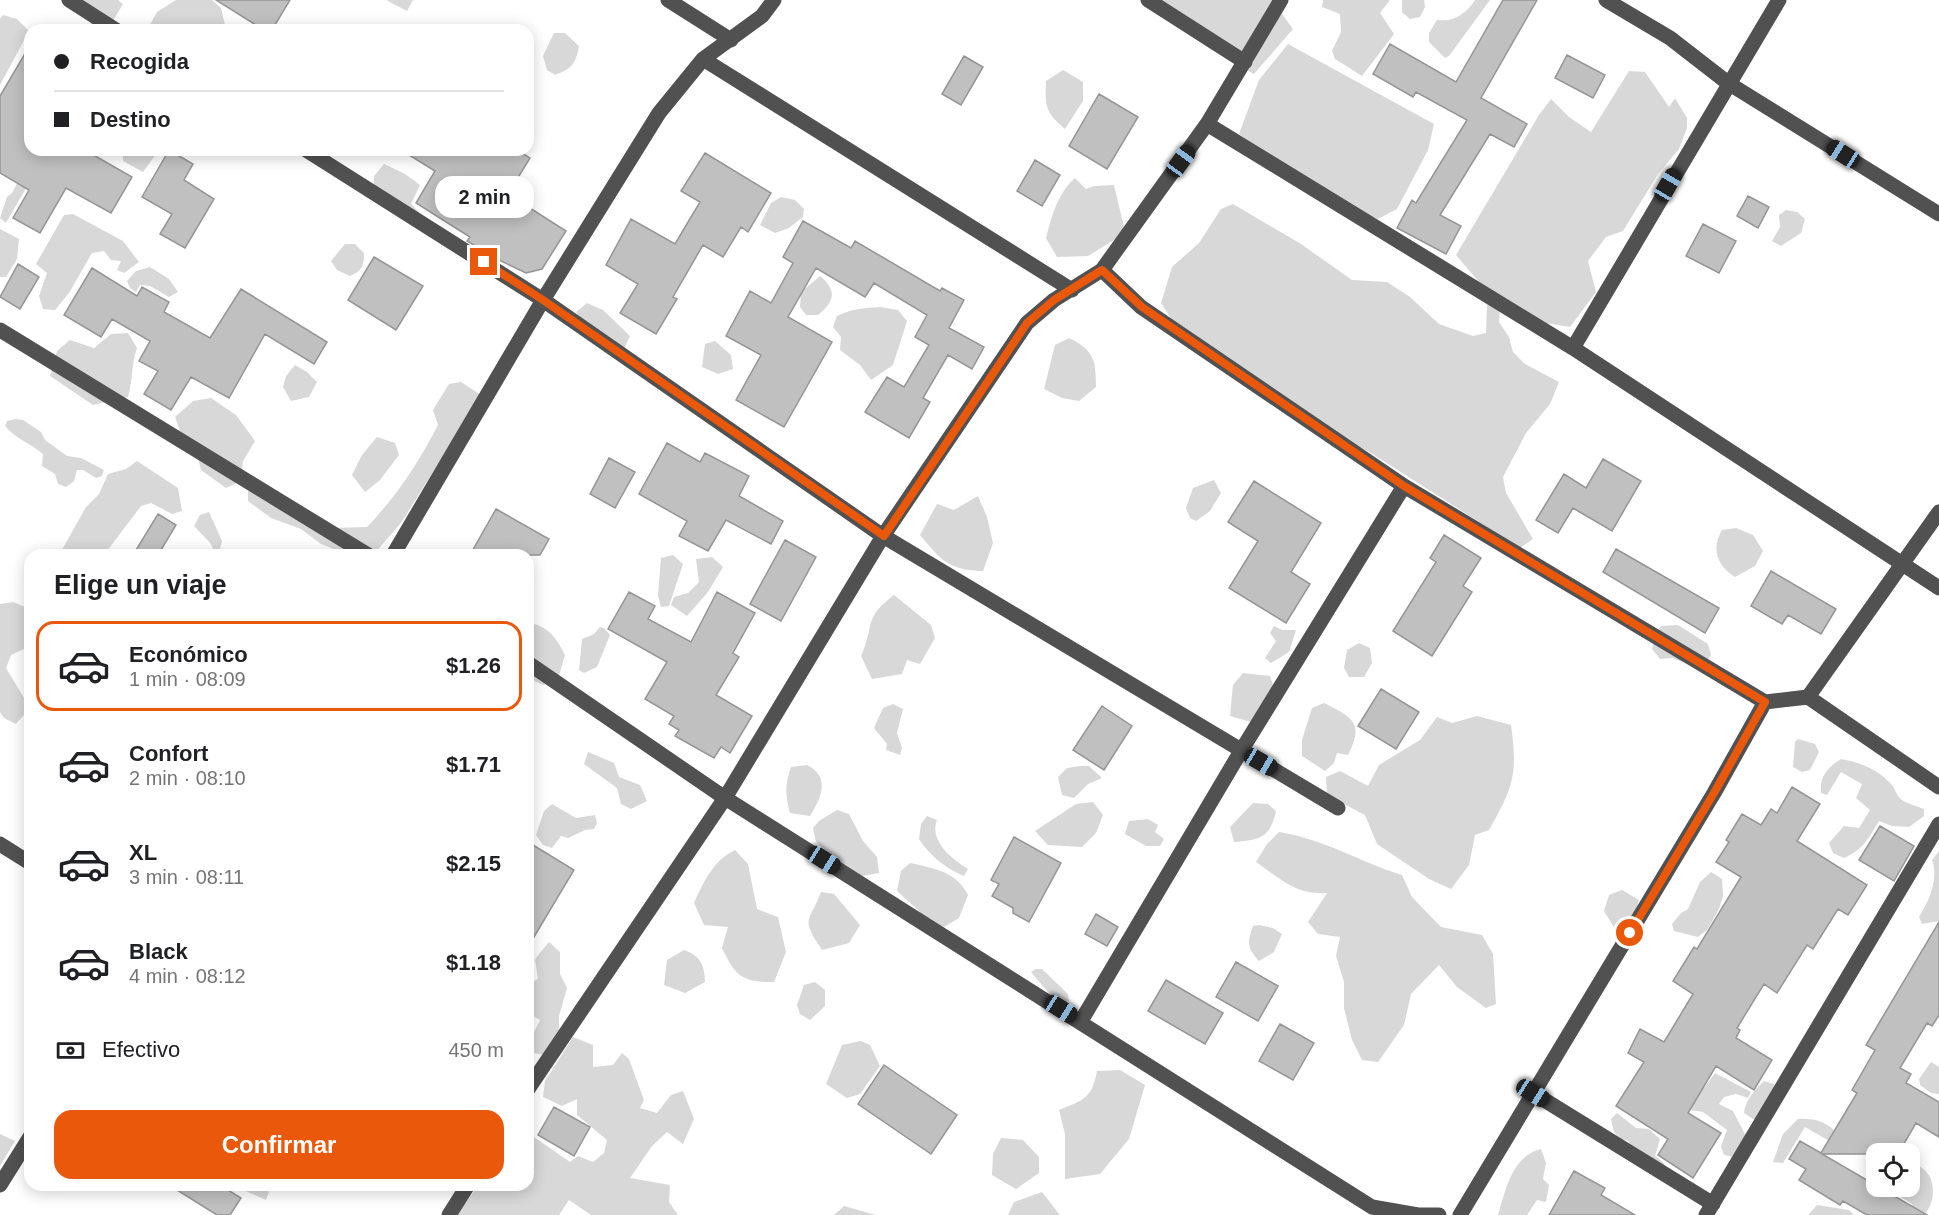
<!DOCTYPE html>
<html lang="es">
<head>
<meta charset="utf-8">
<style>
  :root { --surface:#fff; --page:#f2f2f2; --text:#202124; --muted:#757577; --line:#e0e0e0; --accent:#ea580c }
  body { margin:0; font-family:Arial,sans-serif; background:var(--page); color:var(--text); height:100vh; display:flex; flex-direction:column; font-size:22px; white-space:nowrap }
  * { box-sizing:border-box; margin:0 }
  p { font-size:20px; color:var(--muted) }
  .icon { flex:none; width:33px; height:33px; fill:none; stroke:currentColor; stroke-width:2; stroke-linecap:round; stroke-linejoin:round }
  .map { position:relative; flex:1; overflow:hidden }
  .sheet { position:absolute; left:24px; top:549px; width:510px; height:642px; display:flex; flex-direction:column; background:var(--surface); border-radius:18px; box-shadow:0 3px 15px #0003 }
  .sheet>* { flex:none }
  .hud { position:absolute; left:24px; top:24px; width:510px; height:132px; border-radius:18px; box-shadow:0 3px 15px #0003; display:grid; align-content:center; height:132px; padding:0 30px; background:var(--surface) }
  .fabs { position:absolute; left:1866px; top:1143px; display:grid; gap:12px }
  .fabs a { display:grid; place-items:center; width:54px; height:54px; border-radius:12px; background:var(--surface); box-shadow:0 3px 15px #0003; font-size:30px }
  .end { position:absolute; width:27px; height:27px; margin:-14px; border:8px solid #ea580c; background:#fff; box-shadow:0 0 0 3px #fff }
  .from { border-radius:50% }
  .bubble { position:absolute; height:42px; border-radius:18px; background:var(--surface); box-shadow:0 3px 15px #0003; font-size:20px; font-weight:800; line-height:42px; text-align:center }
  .car { position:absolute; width:18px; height:36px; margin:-18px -9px; border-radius:8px; box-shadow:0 0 4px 2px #0007; background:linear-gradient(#222 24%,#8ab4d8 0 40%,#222 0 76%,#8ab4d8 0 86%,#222 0) }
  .hud b { display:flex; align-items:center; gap:21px; height:57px; font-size:22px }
  .hud b+b { border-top:2px solid var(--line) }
  .hud i { width:15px; height:15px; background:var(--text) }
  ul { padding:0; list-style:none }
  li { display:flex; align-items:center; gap:18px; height:90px; margin:0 12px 9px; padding:0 18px; border:3px solid transparent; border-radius:18px }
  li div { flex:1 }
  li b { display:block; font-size:22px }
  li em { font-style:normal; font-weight:800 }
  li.active { border-color:var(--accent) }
  li>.icon { width:54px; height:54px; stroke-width:1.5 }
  h2 { padding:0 30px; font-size:27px; line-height:72px }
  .pay { display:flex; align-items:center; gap:15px; height:66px; padding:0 30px; font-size:22px }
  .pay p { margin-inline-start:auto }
  .cta { display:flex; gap:12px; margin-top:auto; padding:12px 30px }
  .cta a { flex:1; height:69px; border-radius:18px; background:var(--accent); color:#fff; font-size:24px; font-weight:800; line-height:69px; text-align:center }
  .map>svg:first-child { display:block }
</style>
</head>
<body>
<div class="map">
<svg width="1939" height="1215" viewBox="0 0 1939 1215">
  <rect width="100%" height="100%" fill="#fff"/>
  <path fill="#d8d8d8" d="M83,0H118L123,4L110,26L94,30L89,27L94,16Z
    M176,0H212L221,8L225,25L220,30H147L157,12Z
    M386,0H413L407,11Z
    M1148,0H1279L1277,7L1293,29L1254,74C1215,54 1180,30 1148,0Z
    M1323,0H1390L1380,13L1394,34L1362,76L1335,59L1332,51L1341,32L1340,14L1322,7Z
    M1402,0H1424L1425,7L1420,17L1410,19L1402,12Z
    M1475,0H1490L1449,56L1445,58L1429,42V33L1437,20C1454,22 1466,14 1475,0Z
    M3,15L17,19L29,31L0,85V19Z
    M554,33H565L579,46C576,63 572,69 555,75L547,70L543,56Z
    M1288,44L1434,124L1428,150L1397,209L1378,219L1341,204L1239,134L1259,80Z
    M1063,70L1083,82V101L1065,129C1045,112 1045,106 1046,81Z
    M1629,71L1645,72L1669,107L1675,98L1687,118V128L1679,149L1658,174L1623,231L1606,237L1588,261L1596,292L1570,327L1545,323L1485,289L1456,255L1539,115L1551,99L1569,117L1591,132Z
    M159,150L143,172L123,161V150Z
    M384,164L405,174L420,185L411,204L421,214L404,216L373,193L374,176Z
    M22,174L29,183L6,223L0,218L7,197L12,193Z
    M1075,178L1086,189L1094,186L1114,185L1124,227L1119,237L1088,256L1057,257L1046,238C1052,216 1057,194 1075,178Z
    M781,197L795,200L804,209L803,217L789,228L775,233L760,225L771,203Z
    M1233,204L1301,244L1352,280L1387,282L1410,297L1439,324L1473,336L1486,333L1487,305L1494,302L1500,306L1499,322L1509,337L1513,352L1525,364L1559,382L1550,404L1526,433L1503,477L1506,493L1533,539L1520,548L1371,453L1312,421L1186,341L1161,303L1172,267L1199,243L1221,209Z
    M1786,210L1797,212L1805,219L1801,233L1781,246L1772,241L1780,227L1779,215Z
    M73,214L123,241L139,262L124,273L117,270L121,261L111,260L104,251L92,253L69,293L55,310L43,309L39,296L47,273L36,264L64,215Z
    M0,229L19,239L17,259L6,277H0Z
    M345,244H355L364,253C364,266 362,271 350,276L337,270L331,261Z
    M150,267L169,279L178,292L169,297L150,286L140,285L136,292L130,288L127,281L136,271Z
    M820,276C838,291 834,302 818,315H806L800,307L801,292Z
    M587,303L603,310L630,336L624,349L586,327L576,312Z
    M880,307L898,310L907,321L893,365L871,380L860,365L840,350L841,337L833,327L837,316C851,309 864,308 880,307Z
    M128,333L137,348C131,365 133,380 128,397L93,405L50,376L57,351L70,340L94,348L111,334Z
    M1069,338C1094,350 1096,360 1096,387L1079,401L1062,398L1044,389L1055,345Z
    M715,341L731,355L733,369L718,374L702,367L705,344Z
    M295,365L307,372L317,382L309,397L291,401L283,387L286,376Z
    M461,382L481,395L401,523L373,555H349L321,544L301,529L271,518L248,501V491H257L331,528L367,527C399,493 417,465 438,425L433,410L449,384Z
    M211,398L236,415L255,441L243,461L241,481L226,488L201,470L195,446L180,431L175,417L193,401Z
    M15,419L23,420L41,432L45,440L67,456L81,458L104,470L102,476L96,478L83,470H77L74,481L66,487L58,484L55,474L42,466L43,454C30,443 16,439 5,426L7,421Z
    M377,437L395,443L399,455L380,480L365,492L352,475L362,455Z
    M137,461L178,488L182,511L172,514L151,503L141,506L104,555H59L86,507L99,494L108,474L126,469Z
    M1214,480L1221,493L1210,511L1196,521L1190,518L1186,508L1193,488Z
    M978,496L987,517L993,543L983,571C948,570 941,560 920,535L937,504L954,510Z
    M209,512L222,541L220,549L215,553L211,544L194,526L200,515Z
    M1736,528L1753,535L1763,551L1755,566L1735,577C1717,566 1711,549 1722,530Z
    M673,555L683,564L669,606L661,607L658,596L661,558Z
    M712,557L723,567L708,592L687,616L671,605L674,597L688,593L699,582L696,559Z
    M894,595L931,625L935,638L920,664L907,660L902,674L872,679L861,656C875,625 863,618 894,595Z
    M13,602L30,609V653L24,649L11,655L6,668L30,708L16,724L4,718L0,712V604Z
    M528,623C548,625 557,639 565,655L558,679L543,685L528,678Z
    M1678,625L1708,644L1711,655L1702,669L1672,658L1660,659L1652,649L1656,633L1661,626Z
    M1274,626L1282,630H1296L1289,652L1271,663L1265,658L1276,641L1270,633Z
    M600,627L604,628L610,635L597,667L584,673L579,670L582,639L594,634Z
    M1359,643L1370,648L1372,663L1364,677H1349L1344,668L1347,650Z
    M1243,673L1270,676L1277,697L1258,724L1230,716L1233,685Z
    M1324,703C1354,718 1364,723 1348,755L1337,753L1334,763L1325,771L1302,756V740L1312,708Z
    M893,704L903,709L897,733L902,748L900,755L886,750L887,744L874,728L883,708Z
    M1477,716L1511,725C1518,774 1513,788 1489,830L1475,835L1469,865L1451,889L1429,879L1377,844L1365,815L1327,795L1326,777L1340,771L1368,786L1379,765L1420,740L1437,717L1452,723Z
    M1798,739L1815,744L1819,752L1810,770L1802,772L1793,767L1795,742Z
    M588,752L614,763L619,777L640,785L647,801L631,809L621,804L617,788L584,764Z
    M1841,759C1860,762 1879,770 1892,785C1896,790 1896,795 1902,800C1908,804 1917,806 1924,809V816L1909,827L1892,826L1879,821C1869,838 1863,850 1844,858L1833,853L1829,843L1844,826L1859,828L1870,810L1856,798L1862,784L1841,772L1827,795L1821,793C1819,777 1828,767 1841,759Z
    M807,765C831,777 821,798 810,816L790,813C785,795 785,784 791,767Z
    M1080,766H1089L1102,778L1088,784L1074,798L1062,795L1058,777L1067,768Z
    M1093,802L1103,815L1096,833L1082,847L1048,845L1035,831L1076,804Z
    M1253,803L1268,804L1276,811C1270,838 1260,840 1234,842L1230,827Z
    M552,804L576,818L595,815L597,823L594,829L585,830L568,838L561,836L552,848L543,845L536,835L544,811Z
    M837,810L849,814L863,841L877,857L879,873L862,876L849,869L816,842L813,828L819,821Z
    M927,816L937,820C929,841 952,859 968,869L964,876C945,868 930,856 919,839L921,824Z
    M1148,819L1158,825L1155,832L1164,839L1160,846H1146L1125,834L1129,821Z
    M1279,832C1327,840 1357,861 1402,875L1412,897L1441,927L1482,935L1493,954L1496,1004L1486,1008L1457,987L1439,965L1411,994L1404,1025L1378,1062L1362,1060L1352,1040L1344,1008V982L1336,956L1340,937L1318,934L1308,922L1327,893C1296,895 1281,879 1256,862L1267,844Z
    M735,850L748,864L757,909L778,917L786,952L774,982C742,982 736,977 722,948L728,927L704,925L694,903C704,881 713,861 735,850Z
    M1939,851V921L1922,924L1919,917C1929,901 1939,879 1932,860Z
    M910,863C935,869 956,871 968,895L959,918L944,927L924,921L919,911L897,891L901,871Z
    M1711,872L1722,879L1723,896L1719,909L1707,930L1698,937L1674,931L1672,924L1681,913L1688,909L1700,882Z
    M1622,890L1639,900L1633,921L1615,929L1604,911L1609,895Z
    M821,892L834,894L860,925L849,943L822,950C800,917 809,924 821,892Z
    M1259,925L1273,928L1282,934L1274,952L1259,961C1247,948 1247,943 1253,926Z
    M549,942L560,952V974L567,988L559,1016V1045L549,1056L528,1052V1044L540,1020L528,1013V985L538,979L535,959Z
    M684,950C700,955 705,966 705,982L685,993L664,985L667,960Z
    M1036,969H1042L1068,994L1069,1001L1059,1005L1031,972Z
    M815,982L825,990V1006L810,1020L800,1014L797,1005L804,985Z
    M573,1037L593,1045V1067L613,1065L622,1053L629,1059L644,1100L640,1108L657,1113L671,1095L683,1091L694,1119L683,1144L667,1132L652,1146L630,1178L670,1185L669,1202L678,1215H591L569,1200L559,1215H456L479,1185H528V1136L534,1137L570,1162L578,1156L593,1162L604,1153L607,1140L577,1115V1099L562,1106L543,1097L545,1081Z
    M861,1041L870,1045L880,1066L860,1094L847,1098L826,1084L842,1045Z
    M1931,1062L1939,1067V1094L1931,1093L1920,1085L1919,1079Z
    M1120,1070L1145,1085L1129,1139L1100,1174L1065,1179V1134L1059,1110C1083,1100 1092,1099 1097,1071Z
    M1715,1073L1751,1092L1748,1098L1736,1094L1724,1097L1719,1104L1733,1111L1748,1140L1735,1157L1724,1155L1721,1146L1727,1130L1703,1112L1690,1110L1682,1104L1688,1078L1704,1088Z
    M1764,1081L1774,1084L1776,1090L1761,1119H1753L1744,1113C1745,1101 1755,1089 1764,1081Z
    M1617,1113L1636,1128L1649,1129L1660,1139L1655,1156L1664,1163L1661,1174L1632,1158L1629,1141L1621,1139L1614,1132L1611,1119Z
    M1798,1119C1814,1118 1829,1122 1838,1135L1831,1142L1805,1127L1783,1163L1773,1162L1783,1134Z
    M0,1134L15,1141L0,1166Z
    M1001,1138L1023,1140L1039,1157V1173L1016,1189L992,1175L993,1154Z
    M1541,1149L1546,1163L1543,1179L1549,1185L1546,1202L1537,1200L1527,1215H1498C1506,1189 1512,1156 1541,1149Z
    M1910,1163C1935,1167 1939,1196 1925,1214L1914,1211L1912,1204L1885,1187L1910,1186Z
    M232,1185H260L269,1192L266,1200Z
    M1042,1192L1060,1215H1008L1014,1202Z
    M1817,1205L1849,1210L1854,1215H1808Z
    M844,1206L876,1215H834Z"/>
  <path fill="#c0c0c0" stroke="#959595" stroke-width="1.5" d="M216,0H290L272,30H264Z
    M1503,0H1537L1481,98L1527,124L1514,147L1490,134L1440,215L1461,226L1446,254L1397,228L1412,200L1416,203L1467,120L1416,92L1413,97L1373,74L1390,44L1456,82Z
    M30,45V150H85L132,177L111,213L66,188L40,233L13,218L29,190L0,173V96Z
    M1567,55L1605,75L1593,98L1555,78Z
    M964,56L983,67L961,105L942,94Z
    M1099,94L1138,117L1107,169L1069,146Z
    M169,150L193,164L184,180L214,199L185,248L160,234L172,214L142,197Z
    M401,150H517L530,158L508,194L566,231L542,269L526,273L497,259L467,241L470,237L416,203L435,171Z
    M705,153L771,193L748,232L741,227L723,257L703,245L673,297L677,299L656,334L620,313L638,284L606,265L631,219L675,244L700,202L681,191Z
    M1035,160L1060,175L1042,206L1017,191Z
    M1748,196L1769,207L1758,228L1737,216Z
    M803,221L851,248L855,241L940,291L942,288L964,300L949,328L984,347L972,369L948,355L923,398L930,402L909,438L865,412L887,377L904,387L929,345L915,337L927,315L874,283L865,297L816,268L788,317L832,342L784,427L736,400L761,355L726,336L750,291L771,303L793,263L783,257Z
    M1703,224L1736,241L1719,273L1686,256Z
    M374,257L423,286L396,330L348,300Z
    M18,264L39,277L20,309L0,297Z
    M92,268L137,296L142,287L169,302L164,312L210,338L241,289L327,342L314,364L265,334L229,398L191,377L171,410L144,394L158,371L139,361L150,341L112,319L101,337L64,315Z
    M667,443L700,462L705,453L749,476L739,496L783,521L771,544L726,520L708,551L679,536L687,521L639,494Z
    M609,458L635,472L615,508L590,494Z
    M1603,459L1641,481L1612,531L1573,508L1558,533L1536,520L1564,474L1586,488Z
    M1254,481L1321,523L1291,572L1310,584L1286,623L1229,588L1258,541L1228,522Z
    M496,509L549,539L540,555H470Z
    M158,514L176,525L158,555H133Z
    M1444,535L1481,558L1463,586L1472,592L1432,656L1393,631L1436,562L1430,558Z
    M785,540L816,557L781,621L750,604Z
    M1616,549L1719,608L1705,633L1603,572Z
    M1771,571L1836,609L1821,634L1788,615L1782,624L1751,606Z
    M629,592L655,606L648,619L691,642L717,592L755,613L733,653L739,657L716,695L752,716L730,753L721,747L714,758L675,736L679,730L669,724L674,716L645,699L667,662L608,629Z
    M1381,689L1419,712L1396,749L1358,726Z
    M1102,706L1132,726L1104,770L1073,750Z
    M1792,787L1820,804L1797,841L1867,885L1848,915L1838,909L1813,949L1807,945L1777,993L1764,984L1737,1028L1740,1030L1736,1038L1772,1060L1754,1090L1716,1066L1688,1113L1721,1133L1693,1178L1658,1155L1668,1139L1616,1106L1644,1062L1628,1053L1640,1029L1664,1042L1693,994L1673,981L1694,947L1697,949L1741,877L1716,862L1729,842L1726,840L1742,814L1761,825L1771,809L1777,813Z
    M1880,826L1914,846L1894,881L1859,860Z
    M1014,837L1061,863L1029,922L1013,913V908L992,896L999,884L991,880Z
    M528,842L574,870L528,947Z
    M1096,914L1118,927L1107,946L1085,934Z
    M1939,922V1015L1932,1026L1927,1023L1900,1068L1911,1074L1906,1083L1939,1102V1137L1916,1123L1898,1154H1822L1927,1215H1867L1843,1201L1840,1205L1799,1180L1806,1169L1789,1159L1800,1141L1821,1153L1857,1093L1852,1090L1875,1050L1866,1045Z
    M1236,962L1278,986L1258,1021L1216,997Z
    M1166,980L1223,1013L1205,1044L1148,1011Z
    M1280,1024L1314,1043L1293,1080L1259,1061Z
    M884,1065L957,1115L931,1154L858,1104Z
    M554,1107L590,1127L574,1156L538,1135Z
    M1574,1171L1605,1188L1601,1195L1635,1215H1549Z
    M169,1185H220L241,1198L230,1215H217Z"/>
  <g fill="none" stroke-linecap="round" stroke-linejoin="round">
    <path stroke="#515151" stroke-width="15" d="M69,0L116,30
      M668,0L731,40
      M1148,0L1245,62
      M1606,0L1670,38L1728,83L1939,214
      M703,59L1072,290
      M1207,124L1573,348L1939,588
      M306,150L543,300L883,536L1338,808
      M1102,270L1141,307L1404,486L1765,702
      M0,330L368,555
      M1573,348L1779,0
      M393,555L543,300L659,113L703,59L762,16L774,0
      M528,663L725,798L1372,1207L1418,1215H1439
      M1808,697L1939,787
      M0,844L30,863
      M1081,1021L1241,751L1404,486
      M528,1089L725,798L883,536L1027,323L1054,300L1102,270L1207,124L1281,0
      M1533,1093L1713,1204
      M0,1185L30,1137
      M449,1215L468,1185
      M1460,1215L1714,793L1765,702L1808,697L1939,512
      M1706,1215L1939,824"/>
  </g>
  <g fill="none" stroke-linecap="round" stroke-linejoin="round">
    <path stroke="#ea580c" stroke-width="8" d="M484,262L543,300L884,536L1027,323L1054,300L1102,270L1142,307L1404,486L1765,702L1714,793L1630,933"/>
  </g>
</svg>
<div class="fabs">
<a><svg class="icon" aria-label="locate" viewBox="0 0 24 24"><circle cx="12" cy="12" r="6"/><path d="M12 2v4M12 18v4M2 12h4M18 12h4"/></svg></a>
</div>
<i class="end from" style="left:1630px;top:933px"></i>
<i class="end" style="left:484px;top:262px"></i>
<div class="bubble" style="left:435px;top:176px;width:99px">2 min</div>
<i class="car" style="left:1843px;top:154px;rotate:302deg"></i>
<i class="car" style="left:1181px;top:161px;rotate:36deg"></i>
<i class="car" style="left:1668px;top:185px;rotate:30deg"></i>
<i class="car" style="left:1261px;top:762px;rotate:120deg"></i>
<i class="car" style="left:824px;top:860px;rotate:122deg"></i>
<i class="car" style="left:1061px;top:1009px;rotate:122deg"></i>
<i class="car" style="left:1533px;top:1093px;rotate:122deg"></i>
<div class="hud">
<b><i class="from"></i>Recogida</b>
<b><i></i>Destino</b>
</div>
<section class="sheet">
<h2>Elige un viaje</h2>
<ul>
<li class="active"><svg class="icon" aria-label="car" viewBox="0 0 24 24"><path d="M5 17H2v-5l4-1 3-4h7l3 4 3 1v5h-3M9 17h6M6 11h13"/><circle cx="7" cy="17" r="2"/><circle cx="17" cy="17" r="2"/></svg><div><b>Económico</b><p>1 min · 08:09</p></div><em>$1.26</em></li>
<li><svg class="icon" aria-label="car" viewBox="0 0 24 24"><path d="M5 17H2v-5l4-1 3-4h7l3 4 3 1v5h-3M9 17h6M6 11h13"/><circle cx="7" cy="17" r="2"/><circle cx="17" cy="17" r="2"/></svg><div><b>Confort</b><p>2 min · 08:10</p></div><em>$1.71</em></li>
<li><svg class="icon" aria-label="car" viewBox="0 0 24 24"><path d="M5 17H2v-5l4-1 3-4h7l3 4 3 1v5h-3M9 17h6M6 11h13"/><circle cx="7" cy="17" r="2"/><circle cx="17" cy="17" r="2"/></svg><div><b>XL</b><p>3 min · 08:11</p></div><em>$2.15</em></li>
<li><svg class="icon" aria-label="car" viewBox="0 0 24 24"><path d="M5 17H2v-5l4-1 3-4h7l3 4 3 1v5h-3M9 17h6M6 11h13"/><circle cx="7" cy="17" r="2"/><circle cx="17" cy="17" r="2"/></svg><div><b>Black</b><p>4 min · 08:12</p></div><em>$1.18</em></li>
</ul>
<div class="pay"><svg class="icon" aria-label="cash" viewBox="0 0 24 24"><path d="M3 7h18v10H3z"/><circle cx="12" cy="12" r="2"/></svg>Efectivo<p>450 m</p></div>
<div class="cta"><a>Confirmar</a></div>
</section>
</div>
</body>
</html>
